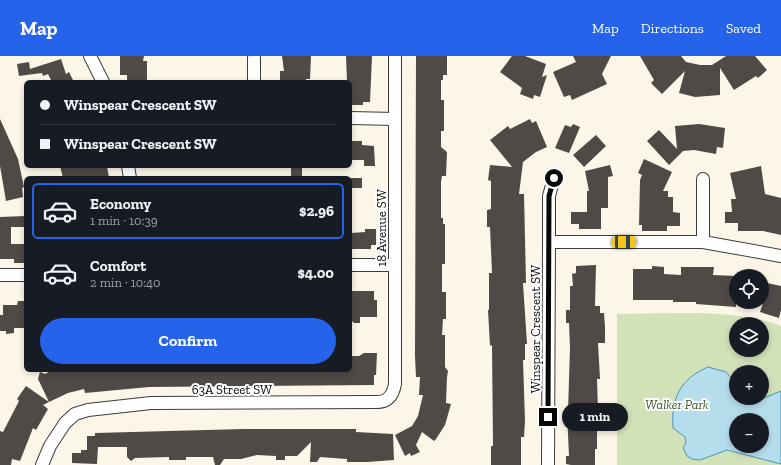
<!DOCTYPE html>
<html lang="en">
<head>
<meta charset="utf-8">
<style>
  :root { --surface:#171b24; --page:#242831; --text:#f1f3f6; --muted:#9ea1a6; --line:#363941; --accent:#2563eb }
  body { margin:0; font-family:"Zilla Slab",serif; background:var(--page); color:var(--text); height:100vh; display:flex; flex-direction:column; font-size:15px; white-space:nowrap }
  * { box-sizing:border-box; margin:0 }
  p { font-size:13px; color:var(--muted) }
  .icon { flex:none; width:22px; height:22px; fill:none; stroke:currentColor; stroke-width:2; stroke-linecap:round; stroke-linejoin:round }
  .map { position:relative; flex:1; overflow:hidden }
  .panel { position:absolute; left:24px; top:120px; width:328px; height:196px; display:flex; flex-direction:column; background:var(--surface); border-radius:6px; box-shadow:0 2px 6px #0003 }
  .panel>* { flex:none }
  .banner { position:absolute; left:24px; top:24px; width:328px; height:88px; border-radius:6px; box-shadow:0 2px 6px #0003; display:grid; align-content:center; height:88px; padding:0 16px; background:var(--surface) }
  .buttons { position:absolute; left:729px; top:213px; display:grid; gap:8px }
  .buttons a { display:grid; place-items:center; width:40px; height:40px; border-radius:50%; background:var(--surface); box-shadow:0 2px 6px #0003; font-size:20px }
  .end { position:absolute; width:18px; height:18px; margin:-9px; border:5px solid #090909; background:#fff; box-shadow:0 0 0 2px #fff }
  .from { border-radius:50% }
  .bubble { position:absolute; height:28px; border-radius:14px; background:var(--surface); box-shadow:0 2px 6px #0003; font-size:13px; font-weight:700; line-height:28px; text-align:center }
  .car { position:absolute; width:12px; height:24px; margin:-12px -6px; border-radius:5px; box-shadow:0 0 3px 1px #0007; background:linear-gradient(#f5c518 24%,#345 0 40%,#f5c518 0 76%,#345 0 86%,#f5c518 0) }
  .banner b { display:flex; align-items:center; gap:14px; height:38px; font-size:15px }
  .banner b+b { border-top:1px solid var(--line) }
  .banner i { width:10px; height:10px; background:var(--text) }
  ul { padding:7px 0 0; list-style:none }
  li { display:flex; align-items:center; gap:12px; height:56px; margin:0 8px 6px; padding:0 8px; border:2px solid transparent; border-radius:6px }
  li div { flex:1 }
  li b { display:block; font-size:15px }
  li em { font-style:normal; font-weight:700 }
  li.active { border-color:var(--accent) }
  li>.icon { width:36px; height:36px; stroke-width:1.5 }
  .primary-button { display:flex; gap:8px; margin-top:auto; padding:8px 16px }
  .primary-button a { flex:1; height:46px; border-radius:24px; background:var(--accent); color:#fff; font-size:16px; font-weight:700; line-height:46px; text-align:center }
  header { display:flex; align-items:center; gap:24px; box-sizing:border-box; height:56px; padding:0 20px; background:var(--accent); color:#fff }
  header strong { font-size:19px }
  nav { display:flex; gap:22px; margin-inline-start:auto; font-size:14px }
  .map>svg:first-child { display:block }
</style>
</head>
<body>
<header>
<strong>Map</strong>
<nav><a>Map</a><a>Directions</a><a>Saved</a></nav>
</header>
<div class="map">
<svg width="781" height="409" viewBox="0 0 781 409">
  <rect width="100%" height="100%" fill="#fcf6e9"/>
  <path fill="#d1e1b8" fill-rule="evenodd" d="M617,258C665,258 738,252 781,270V409H617ZM736,268H762V294H736ZM736,316H762V342H736ZM736,364H762V390H736Z"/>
  <path fill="#b5ddec" stroke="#4697b9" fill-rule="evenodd" d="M708,311L726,316L736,328V342H756L759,344L781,335V408L727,394L700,404L692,403L687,400L683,392L686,387L685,381L673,372C671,342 680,323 708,311ZM736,364H762V390H736Z"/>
  <path fill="#504a47" d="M120,0H144L143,5H147V26H127V19H120Z
    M282,0H311L310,23H306V26H280V15H284Z
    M346,0H372L370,46H363V49H350V26H347Z
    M416,0H447V19H443V24H441V44H444V75H441V91L447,96L446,120H442L441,126V162H443V168H445V208H442V236H446V263H443L442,279H445V311L448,315L447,321L446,347L451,348L445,369L436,383L434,385L422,376L416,389L420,396L411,400L410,397L405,400L395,379L412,370L418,360L423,339H419L420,321H416L415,300Z
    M512,0H525L546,8L542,21L547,19L540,41L534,39L533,43L520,38L522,32L500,16Z
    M573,0H611L602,18L607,28L572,44L570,39L564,41L553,16L576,6Z
    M640,0H681L686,6L700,9H712L726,0H755L767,14L758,22L756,20L734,34L720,12V39L695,41L679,37L685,15L662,38L651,27L654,24Z
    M61,3L66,18L69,16L74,26H48L51,24L48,18L43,20L42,17L19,20L17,8L29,6L30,13Z
    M0,63L18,103L24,131L22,132L23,141L6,145L0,110Z
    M530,63L532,67L536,65L547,91L536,96L523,106L519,138H524L526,227H523L527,288H525V304H523L525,365L524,381H521V409H491V390H493L492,289L490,290L488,254H489V217H492L490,171H487V154L491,153V125L488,124L490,109L512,111L490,84L508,70L510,73Z
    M573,68L580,71L569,97L555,92L565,69L571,71Z
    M699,68L725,72L723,92L717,91L716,98L694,94L683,95L669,109L647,85L659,74L677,93L675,70Z
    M596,79L606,90L584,111L573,99Z
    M351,85H362V89L374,90L375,110H364V104H350Z
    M644,103L672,116L663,135H668V141H673V156L680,157V170H667V175H642V169H639L640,124L642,119L638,117Z
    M610,109L613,120L608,121V152H601V173H579V168H571V156H587V135H589L585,115Z
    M60,110H107L109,122H63Z
    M291,110H302V122H291Z
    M761,110L765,138L781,142V179L763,175H738V167H725V156H732L731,143H736L730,117Z
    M351,122H362V132H351Z
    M25,160V171H11V188H24V207H14V203H0V161Z
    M365,173H376V189H371V193H351V177L365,176Z
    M596,209L595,250H600V257H604L605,271V287H598L600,323H597L598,355H602L603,372H597V393H595V409H571L566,408V400H569L567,356H568L570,292L569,267H566V254H570V230H573L572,218L576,217V210Z
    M652,210L664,211V218L681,219V211H714L713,219L736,220V251L696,248V246H673V244H633V213H652Z
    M762,226L781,230V254L779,262L760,256L763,247Z
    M350,235H374V244H377V261H360V267H354L350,263Z
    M18,245H26V272H14V277L6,278V275H0V259H3V249H17Z
    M364,297H377L376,319H374V329L149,331L85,337L84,333L68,337L49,346L38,323L40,316L45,318L53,314H350L351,300H359Z
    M26,330L49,346L43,349L48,353L36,374L33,372L20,405L12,403L11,409H0V375L3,376L19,345L17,343Z
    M244,373H356V376L393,378L394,404L367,406H347V403L320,401L317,406H310L311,386L297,400H285V404H276V400L257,399L241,403H224L220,409H215L213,401H186V404H169V401L135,402L131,405L127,401V391H98L97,408L72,407V397H81V394H87V380H95V377Z"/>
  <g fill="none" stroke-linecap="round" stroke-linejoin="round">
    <g stroke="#3c3c3c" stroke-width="14">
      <path id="minor" d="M90,0L103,26
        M254,2V26
        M350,62L395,63
        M128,110L130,122
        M703,123V186
        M549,186V140L554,122
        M350,209H395
        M0,219H26
        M42,409L50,390L65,367L75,358L88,354L151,347L377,346C388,346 393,339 395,328V0
        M548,409L549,186H703L781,200"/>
    </g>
    <use href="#minor" stroke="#fff" stroke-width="12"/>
  </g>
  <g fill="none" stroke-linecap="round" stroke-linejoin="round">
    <path stroke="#090909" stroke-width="5" d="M548,361L549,140L554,122"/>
  </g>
  <g text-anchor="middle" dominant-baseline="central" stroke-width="4" stroke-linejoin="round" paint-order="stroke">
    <g font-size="13" fill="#090909" stroke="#fff">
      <text transform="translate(381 172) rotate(-90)">18 Avenue SW</text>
      <text transform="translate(535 273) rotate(-90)">Winspear Crescent SW</text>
      <text x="232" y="333">63A Street SW</text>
    </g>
    <g font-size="13" font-style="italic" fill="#345724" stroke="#fff">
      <text x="677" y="348">Walker Park</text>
    </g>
  </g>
</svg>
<div class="buttons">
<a><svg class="icon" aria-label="locate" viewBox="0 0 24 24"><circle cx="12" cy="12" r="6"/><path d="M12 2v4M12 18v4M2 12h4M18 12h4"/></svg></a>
<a><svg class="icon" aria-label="layers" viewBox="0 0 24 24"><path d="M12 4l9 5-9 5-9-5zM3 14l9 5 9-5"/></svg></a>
<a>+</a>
<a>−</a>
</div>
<i class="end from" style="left:554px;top:122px"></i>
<i class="end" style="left:548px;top:361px"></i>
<div class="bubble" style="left:562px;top:347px;width:66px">1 min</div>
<i class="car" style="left:624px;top:186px;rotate:90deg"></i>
<div class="banner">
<b><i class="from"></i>Winspear Crescent SW</b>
<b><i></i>Winspear Crescent SW</b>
</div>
<section class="panel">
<ul>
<li class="active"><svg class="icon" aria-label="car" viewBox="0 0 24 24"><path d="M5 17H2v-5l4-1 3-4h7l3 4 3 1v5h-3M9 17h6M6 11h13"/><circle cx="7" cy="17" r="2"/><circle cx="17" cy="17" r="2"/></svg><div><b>Economy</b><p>1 min · 10:39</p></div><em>$2.96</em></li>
<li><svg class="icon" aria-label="car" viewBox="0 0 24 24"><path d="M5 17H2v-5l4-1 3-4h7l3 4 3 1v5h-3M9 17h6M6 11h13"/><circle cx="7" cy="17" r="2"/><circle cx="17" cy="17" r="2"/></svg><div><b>Comfort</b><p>2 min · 10:40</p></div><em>$4.00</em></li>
</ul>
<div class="primary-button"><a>Confirm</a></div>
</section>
</div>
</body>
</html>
